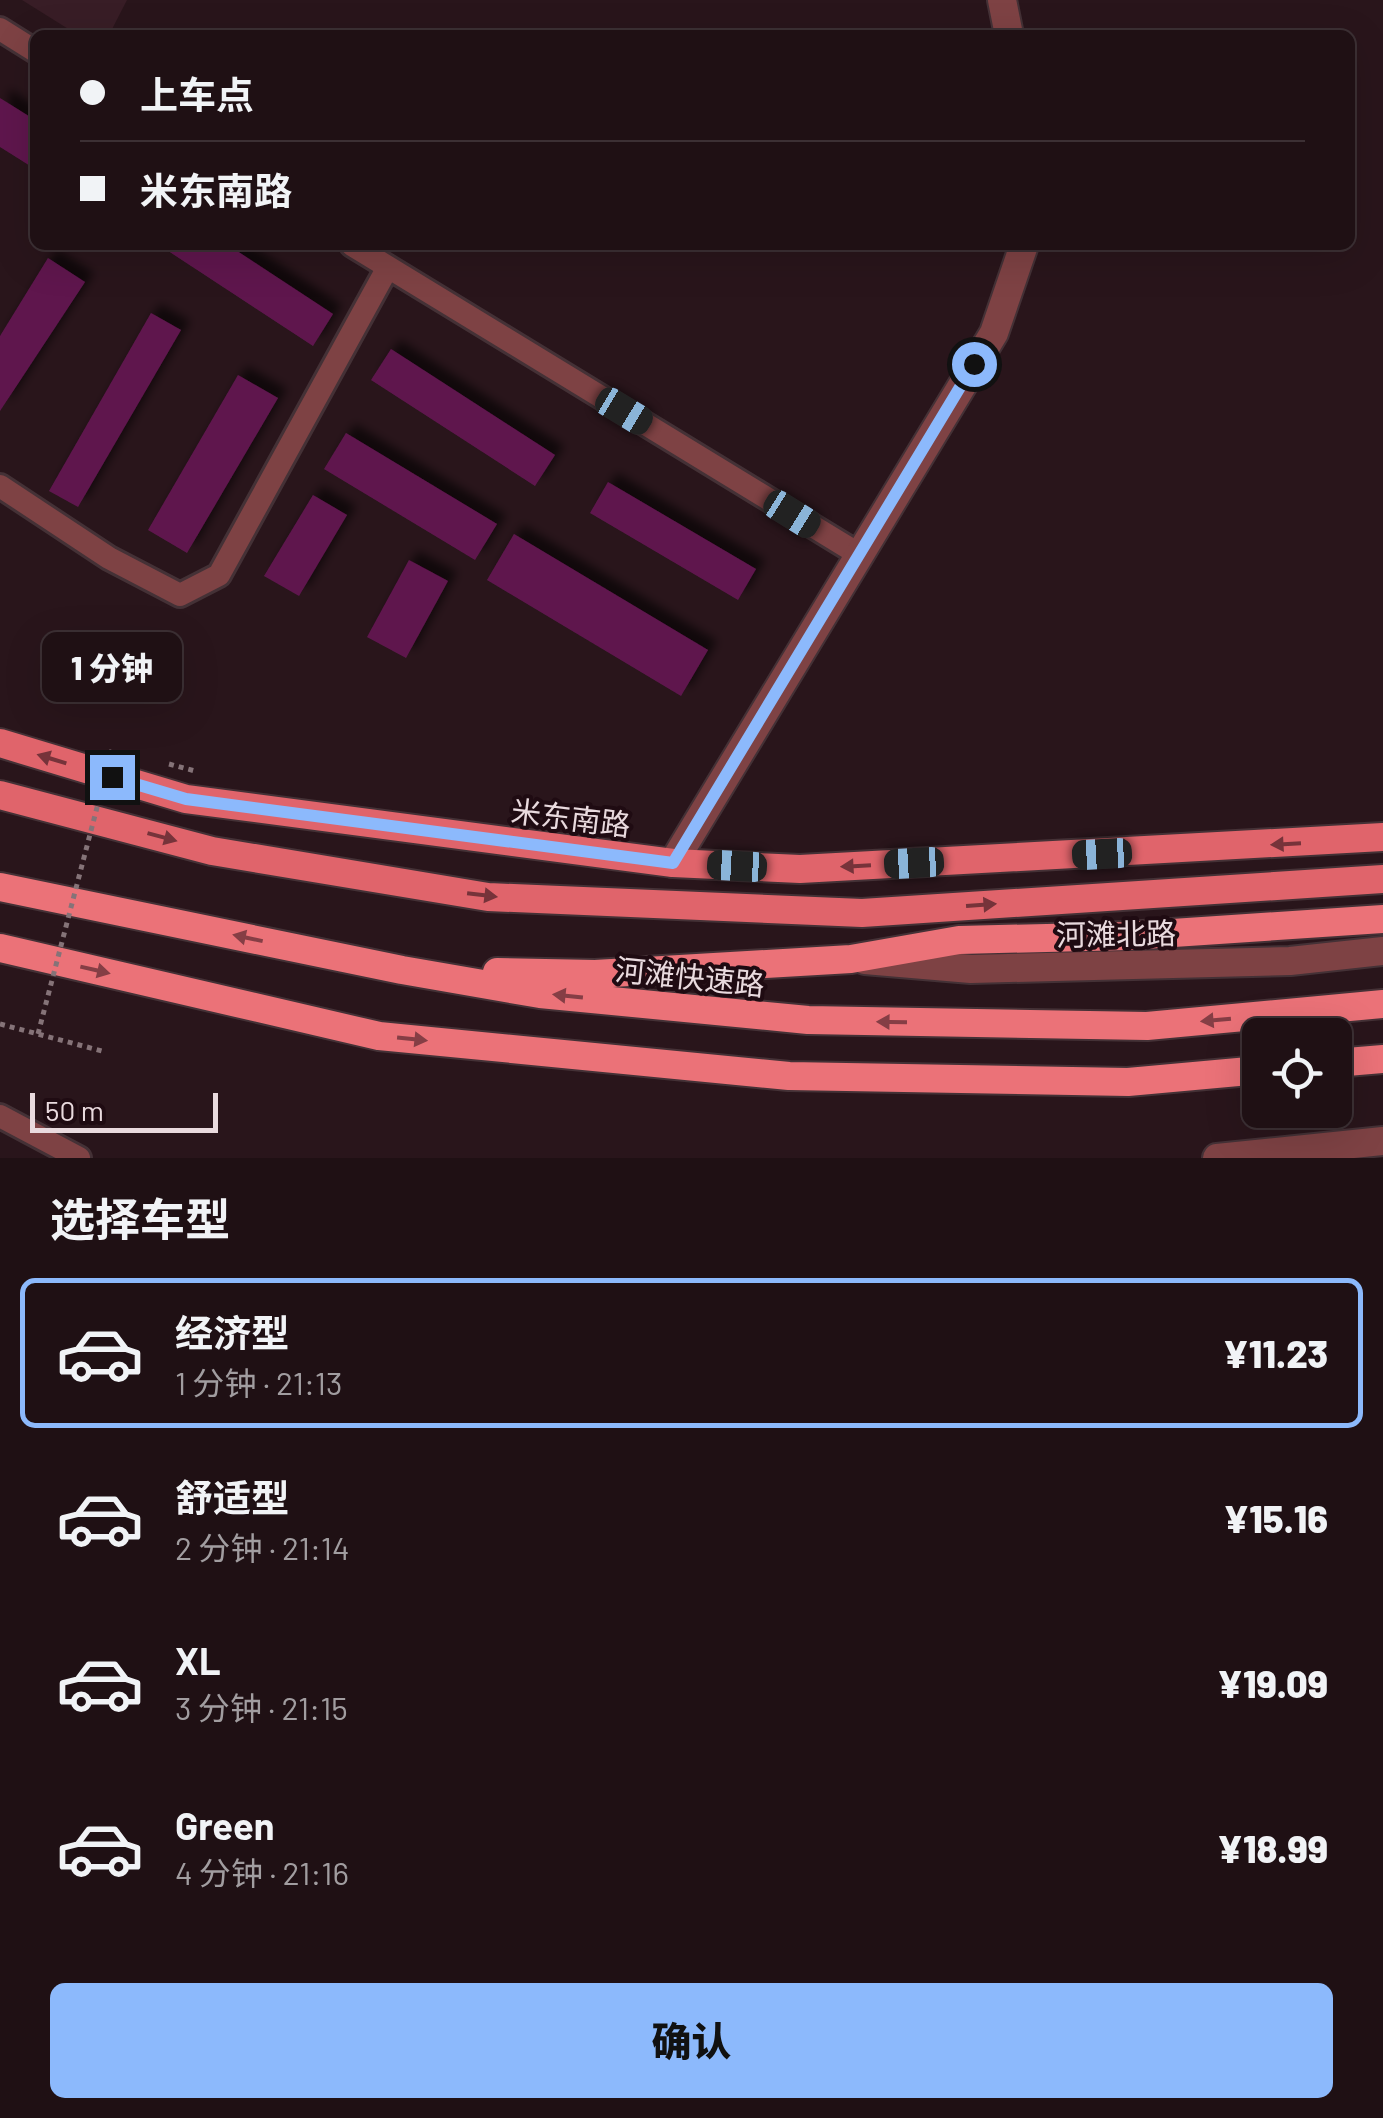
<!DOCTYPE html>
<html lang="zh">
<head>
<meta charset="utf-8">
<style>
  :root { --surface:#1f1014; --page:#27191d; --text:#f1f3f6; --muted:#a19da0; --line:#3c3034; --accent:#8cb9fc }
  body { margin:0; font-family:Barlow,"Noto Sans SC",sans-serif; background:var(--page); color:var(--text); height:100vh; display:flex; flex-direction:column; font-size:38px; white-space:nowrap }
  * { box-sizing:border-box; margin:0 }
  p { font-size:32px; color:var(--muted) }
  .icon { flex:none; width:55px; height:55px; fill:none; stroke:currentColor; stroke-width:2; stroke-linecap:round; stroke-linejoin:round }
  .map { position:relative; height:1158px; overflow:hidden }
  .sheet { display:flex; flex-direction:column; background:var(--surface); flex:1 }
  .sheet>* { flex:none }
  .banner { position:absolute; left:30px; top:30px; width:1325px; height:220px; border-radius:15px; box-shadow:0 10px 40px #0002,0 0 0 2px var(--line); display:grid; align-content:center; height:220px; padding:0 50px; background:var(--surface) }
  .controls { position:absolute; left:1242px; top:1018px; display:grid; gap:20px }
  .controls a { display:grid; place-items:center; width:110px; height:110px; border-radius:15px; background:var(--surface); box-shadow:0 10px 40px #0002,0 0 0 2px var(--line); font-size:50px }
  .scale { position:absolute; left:30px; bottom:25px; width:188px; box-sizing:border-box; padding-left:10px; border:5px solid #e9dade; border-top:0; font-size:28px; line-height:35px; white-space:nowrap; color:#e9dade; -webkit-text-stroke:8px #1f0b12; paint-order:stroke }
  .end { position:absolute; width:45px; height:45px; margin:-22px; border:12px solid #8cb9fc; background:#111; box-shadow:0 0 0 5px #111 }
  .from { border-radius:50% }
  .bubble { position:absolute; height:70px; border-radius:15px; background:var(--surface); box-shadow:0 10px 40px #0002,0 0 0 2px var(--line); font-size:32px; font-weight:800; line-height:70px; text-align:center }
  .car { position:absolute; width:30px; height:60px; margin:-30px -15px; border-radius:12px; box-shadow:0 0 8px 2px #0007; background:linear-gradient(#222 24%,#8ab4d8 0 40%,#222 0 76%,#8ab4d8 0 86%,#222 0) }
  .banner b { display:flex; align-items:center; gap:35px; height:95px; font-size:38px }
  .banner b+b { border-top:2px solid var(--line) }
  .banner i { width:25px; height:25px; background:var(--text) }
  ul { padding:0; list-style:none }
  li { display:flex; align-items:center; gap:30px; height:150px; margin:0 20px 15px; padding:0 30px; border:5px solid transparent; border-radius:15px }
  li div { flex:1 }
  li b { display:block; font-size:38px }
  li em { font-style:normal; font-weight:800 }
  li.current { border-color:var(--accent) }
  li>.icon { width:90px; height:90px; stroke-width:1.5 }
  h2 { padding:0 50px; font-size:45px; line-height:120px }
  .cta { display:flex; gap:20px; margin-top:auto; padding:20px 50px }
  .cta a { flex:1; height:115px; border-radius:15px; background:var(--accent); color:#111; font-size:40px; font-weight:800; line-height:115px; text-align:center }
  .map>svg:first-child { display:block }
</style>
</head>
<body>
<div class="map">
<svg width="1383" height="1158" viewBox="0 0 1383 1158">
  <defs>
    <filter id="shadow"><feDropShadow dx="9" dy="-9" stdDeviation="5" flood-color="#0009"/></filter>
  </defs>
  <rect width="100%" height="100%" fill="#29151b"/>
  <path fill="#381d26" d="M22,0H127L109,35H78Z"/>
  <path fill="#5e174e" filter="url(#shadow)" d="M0,98L35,120V169L0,147Z
    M159,245H228L333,314L313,346Z
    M48,258L85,282L0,411V336Z
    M151,313L181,330L78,507L49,491Z
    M391,349L555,455L535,486L371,380Z
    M238,375L278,398L187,553L148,530Z
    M346,433L497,524L475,560L324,469Z
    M608,482L756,569L738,600L590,513Z
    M313,495L347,515L299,596L264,576Z
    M514,534L708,650L681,696L487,580Z
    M409,560L448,581L406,658L367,637Z"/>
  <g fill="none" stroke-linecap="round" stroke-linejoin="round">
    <g stroke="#443136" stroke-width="28">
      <path id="minor" d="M0,29L35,51
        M352,245L860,555
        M0,486L109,558L180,595L219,575L388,267
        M0,1116L79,1158"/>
    </g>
    <g stroke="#443136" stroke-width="32">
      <path id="tertiary" d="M1002,0L1009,35
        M673,863L994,333L1024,245
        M865,960L971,969L1290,961L1383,951
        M1217,1158L1383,1141"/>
    </g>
    <g stroke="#443136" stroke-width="32">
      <path id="primary" d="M0,743L186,799L673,863L800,869L1383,837
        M0,795L212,851L488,897L862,913L1383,879"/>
    </g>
    <g stroke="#443136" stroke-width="32">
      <path id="trunk" d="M0,887L402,970L540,994L808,1020L1147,1026L1383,1004
        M0,948L379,1036L789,1076L1128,1082L1260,1070
        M497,972L595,974L851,959L959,940L1128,936L1383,919
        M1335,1063L1383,1059"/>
    </g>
    <path stroke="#857378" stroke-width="5" stroke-dasharray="5 5" stroke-linecap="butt" d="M169,764L195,771
      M0,1024L102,1051"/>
    <use href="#minor" stroke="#7e4244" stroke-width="22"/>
    <use href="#tertiary" stroke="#7e4244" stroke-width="28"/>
    <use href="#primary" stroke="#e0646b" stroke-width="28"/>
    <use href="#trunk" stroke="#eb7278" stroke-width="28"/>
    <path stroke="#857378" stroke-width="5" stroke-dasharray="5 5" stroke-linecap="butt" d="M38,1034L112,750"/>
  </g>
  <defs><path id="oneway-solid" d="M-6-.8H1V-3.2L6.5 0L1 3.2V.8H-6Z" transform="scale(2.5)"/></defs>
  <g fill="#76333a">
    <use href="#oneway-solid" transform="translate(52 759) rotate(-163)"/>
    <use href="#oneway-solid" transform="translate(162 837) rotate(15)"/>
    <use href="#oneway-solid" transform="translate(1286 844) rotate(177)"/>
    <use href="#oneway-solid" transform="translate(856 866) rotate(177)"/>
    <use href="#oneway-solid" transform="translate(482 895) rotate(7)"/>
    <use href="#oneway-solid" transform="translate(981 905) rotate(-4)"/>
  </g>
  <g fill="#853e45">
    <use href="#oneway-solid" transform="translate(248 938) rotate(-168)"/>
    <use href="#oneway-solid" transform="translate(95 970) rotate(13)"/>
    <use href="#oneway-solid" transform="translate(568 996) rotate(-174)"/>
    <use href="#oneway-solid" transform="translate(1216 1020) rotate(175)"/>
    <use href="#oneway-solid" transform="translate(892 1022) rotate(-179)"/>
    <use href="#oneway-solid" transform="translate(412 1039) rotate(6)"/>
  </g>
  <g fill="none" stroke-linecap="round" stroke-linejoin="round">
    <path stroke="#8cb9fc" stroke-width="12" d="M112,777L186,799L673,863L974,364"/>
  </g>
  <g text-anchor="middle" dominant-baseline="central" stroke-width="8" stroke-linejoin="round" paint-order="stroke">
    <g font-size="30" fill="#e9dade" stroke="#1f0b12">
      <text transform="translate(571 817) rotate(7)">米东南路</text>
      <text transform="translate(1116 933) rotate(-1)">河滩北路</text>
      <text transform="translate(690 976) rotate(6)">河滩快速路</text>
    </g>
  </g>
</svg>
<div class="controls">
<a><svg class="icon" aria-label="locate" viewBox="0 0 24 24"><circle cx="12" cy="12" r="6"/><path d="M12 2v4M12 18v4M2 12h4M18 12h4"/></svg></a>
</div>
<div class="scale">50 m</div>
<i class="end from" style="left:974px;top:364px"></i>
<i class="end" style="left:112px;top:777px"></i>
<div class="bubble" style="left:42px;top:632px;width:140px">1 分钟</div>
<i class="car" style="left:624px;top:411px;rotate:121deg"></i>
<i class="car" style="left:792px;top:514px;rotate:122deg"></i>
<i class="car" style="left:1102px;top:854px;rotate:267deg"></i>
<i class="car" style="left:914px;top:863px;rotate:267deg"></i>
<i class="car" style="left:737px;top:866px;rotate:273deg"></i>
<div class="banner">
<b><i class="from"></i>上车点</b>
<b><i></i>米东南路</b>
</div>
</div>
<section class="sheet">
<h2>选择车型</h2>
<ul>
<li class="current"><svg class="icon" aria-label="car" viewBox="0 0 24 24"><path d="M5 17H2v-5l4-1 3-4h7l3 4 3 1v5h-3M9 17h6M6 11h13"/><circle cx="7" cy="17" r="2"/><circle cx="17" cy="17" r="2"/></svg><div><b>经济型</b><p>1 分钟 · 21:13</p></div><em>¥11.23</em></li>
<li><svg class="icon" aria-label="car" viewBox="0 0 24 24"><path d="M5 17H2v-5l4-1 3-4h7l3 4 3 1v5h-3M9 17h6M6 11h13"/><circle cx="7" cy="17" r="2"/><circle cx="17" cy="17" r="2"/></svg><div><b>舒适型</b><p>2 分钟 · 21:14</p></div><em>¥15.16</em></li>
<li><svg class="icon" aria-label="car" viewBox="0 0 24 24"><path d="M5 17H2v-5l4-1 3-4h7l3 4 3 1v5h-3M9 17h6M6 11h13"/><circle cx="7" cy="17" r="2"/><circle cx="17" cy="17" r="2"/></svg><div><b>XL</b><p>3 分钟 · 21:15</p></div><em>¥19.09</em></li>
<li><svg class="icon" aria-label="car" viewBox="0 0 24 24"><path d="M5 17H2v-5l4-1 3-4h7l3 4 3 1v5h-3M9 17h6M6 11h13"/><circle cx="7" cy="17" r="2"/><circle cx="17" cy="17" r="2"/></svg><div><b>Green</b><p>4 分钟 · 21:16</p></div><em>¥18.99</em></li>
</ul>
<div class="cta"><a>确认</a></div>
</section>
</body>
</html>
